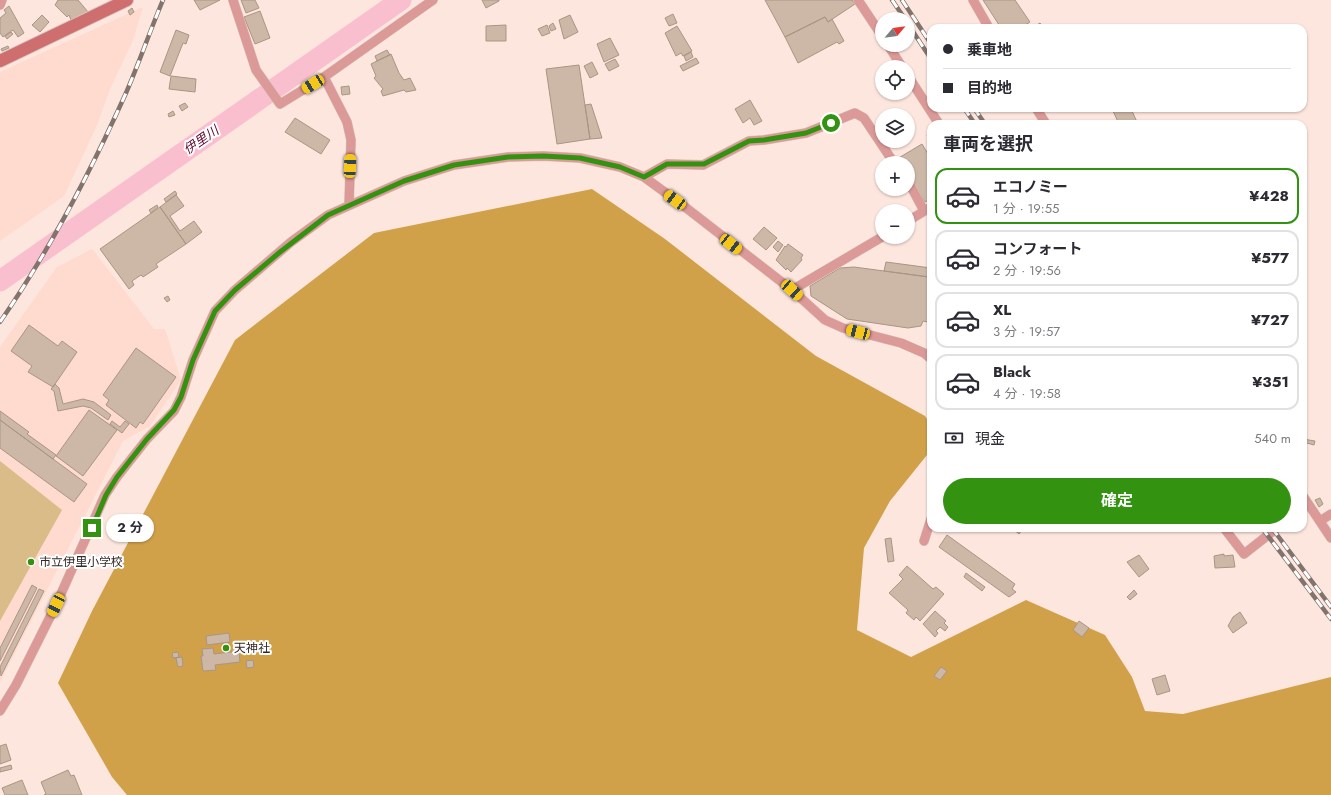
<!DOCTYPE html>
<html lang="ja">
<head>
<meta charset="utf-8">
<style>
  :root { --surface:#fff; --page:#f7f7f7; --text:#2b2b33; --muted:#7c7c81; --line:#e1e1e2; --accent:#339311 }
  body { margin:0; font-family:Jost,"Noto Sans JP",sans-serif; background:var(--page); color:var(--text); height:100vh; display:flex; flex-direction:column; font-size:15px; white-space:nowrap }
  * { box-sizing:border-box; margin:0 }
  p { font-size:13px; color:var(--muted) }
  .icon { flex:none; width:22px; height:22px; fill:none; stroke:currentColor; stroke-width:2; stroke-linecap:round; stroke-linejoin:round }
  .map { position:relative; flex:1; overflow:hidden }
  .drawer { position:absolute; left:927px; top:120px; width:380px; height:412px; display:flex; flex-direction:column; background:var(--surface); border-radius:12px; box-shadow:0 1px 3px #0004 }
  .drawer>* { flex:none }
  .top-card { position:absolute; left:927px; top:24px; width:380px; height:88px; border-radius:12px; box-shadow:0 1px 3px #0004; display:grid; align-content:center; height:88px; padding:0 16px; background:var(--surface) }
  .needle { width:26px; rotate:61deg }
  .fabs { position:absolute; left:875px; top:12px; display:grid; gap:8px }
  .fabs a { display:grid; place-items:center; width:40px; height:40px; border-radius:50%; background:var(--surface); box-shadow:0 1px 3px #0004; font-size:20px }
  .end { position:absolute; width:18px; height:18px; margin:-9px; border:5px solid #339311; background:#fff; box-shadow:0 0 0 2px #fff }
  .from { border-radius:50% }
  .bubble { position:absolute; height:28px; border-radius:14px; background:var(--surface); box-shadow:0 1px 3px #0004; font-size:13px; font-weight:700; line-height:28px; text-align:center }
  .car { position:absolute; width:12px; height:24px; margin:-12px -6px; border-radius:5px; box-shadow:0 0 3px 1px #0007; background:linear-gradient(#f5c518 24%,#345 0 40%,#f5c518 0 76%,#345 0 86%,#f5c518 0) }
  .top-card b { display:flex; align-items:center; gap:14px; height:38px; font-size:15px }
  .top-card b+b { border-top:1px solid var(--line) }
  .top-card i { width:10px; height:10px; background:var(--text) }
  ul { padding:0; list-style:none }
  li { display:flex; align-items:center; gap:12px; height:56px; margin:0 8px 6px; padding:0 8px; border:2px solid var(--line); border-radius:12px }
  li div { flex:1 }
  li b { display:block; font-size:15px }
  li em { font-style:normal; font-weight:700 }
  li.on { border-color:var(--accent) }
  li>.icon { width:36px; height:36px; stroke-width:1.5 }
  h2 { padding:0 16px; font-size:18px; line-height:48px }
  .pay { display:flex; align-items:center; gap:10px; height:44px; padding:0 16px; font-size:15px }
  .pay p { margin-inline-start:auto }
  .button { display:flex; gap:8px; margin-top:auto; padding:8px 16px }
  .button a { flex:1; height:46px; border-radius:24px; background:var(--accent); color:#fff; font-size:16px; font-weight:700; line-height:46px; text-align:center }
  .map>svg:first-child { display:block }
</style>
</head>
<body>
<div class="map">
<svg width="1331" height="795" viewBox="0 0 1331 795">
  <rect width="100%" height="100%" fill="#fde6de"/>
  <path fill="#ffdace" d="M143,7L133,40L110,89L97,125L64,196L0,241V72Z
    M92,249L154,329H165L181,380L150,426L123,441L0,682V347L57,267Z"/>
  <path fill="#dabc88" d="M0,461L62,510L0,621Z"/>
  <path fill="#d1a14a" d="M592,189L665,239L816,356L925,416L931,425V450L890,501L864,548L857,630L911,657L1026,600L1105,635L1132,677L1145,711L1183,714L1331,677V795H127L112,777L58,683L92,611L235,340L374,233Z"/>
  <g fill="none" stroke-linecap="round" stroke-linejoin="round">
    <path stroke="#fabfcf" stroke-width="21" d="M0,281L401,0"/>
  </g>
  <path fill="#cdb8a7" stroke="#aa9584" d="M58,0H78L89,13L71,20L69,15L67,17L55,5Z
    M194,0H220L200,10Z
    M241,0H255L259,8L246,13Z
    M482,0H499V1L486,8Z
    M765,0H852L855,4L828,22L825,17L785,37Z
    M983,0H1015L1030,22L1020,28H1001Z
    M9,6L24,33L18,37L13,30L3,37L0,33V18L6,13L4,10Z
    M132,8L134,12L130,15L128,11Z
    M260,11L270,38L255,44L244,17Z
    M673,14L677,23L669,26L665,18Z
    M42,15L49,22L40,32L32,25Z
    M570,15L578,32L564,39L559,20Z
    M825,17L828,22L832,19L844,41L839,44L837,42L798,63L785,37Z
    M553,23L556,29L551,31L549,26Z
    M1040,23L1044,28H1032Z
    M506,25V41H486V26Z
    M547,25L550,33L542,36L538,29Z
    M677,26L692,51L683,56L681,53L676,56L665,33Z
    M176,30L189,35L186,44L183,43L170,76L160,72Z
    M11,32L13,34L7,39L5,36Z
    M610,38L619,55L604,62L597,44Z
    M8,46L9,48L2,51L1,49Z
    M387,50L390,55L377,61L375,56Z
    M691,52L693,57L686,61L684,56Z
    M391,54L399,73L404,80L410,78L416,90L406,92L404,90L383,96L381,91L383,89L374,78L376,76L371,64Z
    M696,58L699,63L683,71L680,66Z
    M615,59L619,66L609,71L605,64Z
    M592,62L598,74L590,78L584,66Z
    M579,65L590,139L557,144L546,69Z
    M171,76L196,79L195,92L169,89Z
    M349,86L350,94L342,95L341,87Z
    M750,100L762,121L754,125L750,118L743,123L735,109Z
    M185,103L188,107L182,111L179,106Z
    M591,104L592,107L602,138L590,139L585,105Z
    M1119,108H1124L1125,111L1131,109L1138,124H1119L1113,111Z
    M173,111L175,115L169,117L168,114Z
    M295,118L330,140L321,154L285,132Z
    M931,132V141L927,135Z
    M922,144L931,159V199L925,202L908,175V163H900L897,159Z
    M175,191L177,194L166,202L164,199Z
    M176,195L184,206L170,216L180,231L194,221L202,232L186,244L160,207Z
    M157,205L158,207L151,213L149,210Z
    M160,207L186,244L156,264L158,267L143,277L141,275L132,281L134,285L129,289L100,249Z
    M764,227L777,238L766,250L753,239Z
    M778,241L783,245L778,252L773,247Z
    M788,244L803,255L801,258L802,260L791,272L787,268L786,270L776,260L785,246L786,247Z
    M886,262L931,268V279L929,277L884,271Z
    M854,267L929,277L931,279V323L923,321L921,326L908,328L847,319L811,296L810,286L840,268Z
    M168,296L170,300L167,302L164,298Z
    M29,325L58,346L62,341L77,352L53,387L28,372L32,366L11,351Z
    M136,348L176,377L143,424L140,422L136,428L106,405L109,400L103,395Z
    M55,384L59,388L63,404L83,399L94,402L111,415L108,420L91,408L83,406L58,411L54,391L51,389Z
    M89,410L117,430L83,476L56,456Z
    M0,411L29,432L27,434L56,455L53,459L0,420Z
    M0,420L87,484L74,502L0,448Z
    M112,421L120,427L125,421L129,424L122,433L110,424Z
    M1303,439L1315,441L1314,445L1303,442Z
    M1320,498L1323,504L1319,507L1315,500Z
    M1012,528H1023L1019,534Z
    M947,535L1015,584L1012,589L1016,592L1009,597L939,547Z
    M891,538L894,561L888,562L885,539Z
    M1224,554V556L1233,555L1235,567L1215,568L1214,556Z
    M1139,555L1149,569L1139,577L1127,562Z
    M907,566L933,589L936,587L944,594L920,621L916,617L914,620L906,613L908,610L889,593L903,579L899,575Z
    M966,573L985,587L982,591L964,577Z
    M32,585L37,588L0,661V648Z
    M39,589L44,591L1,676L0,667Z
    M1134,590L1137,594L1130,600L1127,597Z
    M935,611L946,621L944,623L948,627L945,631L940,627L936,631L938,633L935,637L923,624Z
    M1240,612L1247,623L1233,633L1228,626L1233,617Z
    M1079,621L1089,628L1082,637L1073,630Z
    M229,633L230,642L207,645L206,636Z
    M213,648L214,654L239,651L240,662L215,665L216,670L203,671L201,656H203L202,649Z
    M178,652L179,657L173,658L172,653Z
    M182,657L183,666L178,667L176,658Z
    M253,660L254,667L247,668L246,661Z
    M941,667L947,671L940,680L934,676Z
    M1165,675L1170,691L1157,695L1152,679Z
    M6,744L11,760L0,764V746Z
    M11,765L12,769L0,772V768Z
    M68,770L71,776L74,775L82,795H44L46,794L41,782Z
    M22,780L28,795H5L2,788Z"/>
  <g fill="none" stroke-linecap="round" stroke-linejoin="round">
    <g stroke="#d9c4bd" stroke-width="10">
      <path id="minor" d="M233,0L256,70L280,104L324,77L433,0
        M858,0L882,36
        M973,0L989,28
        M0,5L2,0
        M888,45L902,67
        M908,76L939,124
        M324,77L347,122L351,140L349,205
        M1036,108L1046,124
        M644,177L667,164L703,165L749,141L764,140L806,133L855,113L864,118L894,163
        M908,181L924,211
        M908,221L931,207
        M792,290L882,237
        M1303,496L1331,538
        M1320,521L1331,514
        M1224,528L1244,554L1277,528
        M924,541L931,519
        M0,711L16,685L56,605L105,495L117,477L147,439L174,411L181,397L193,360L215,311L235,290L291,242L328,215L404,181L454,165L508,157L543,156L580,158L620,167L644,177L685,207L792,290L825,320L843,328L901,343L924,353L931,359"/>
    </g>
    <g stroke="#d9c4bd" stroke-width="14">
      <path id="secondary" d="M0,61L127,0"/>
    </g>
    <use href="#minor" stroke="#db9997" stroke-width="9"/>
    <use href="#secondary" stroke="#ce6e6e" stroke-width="12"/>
    <g stroke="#82736d" stroke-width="4.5">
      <path id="rail" d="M892,0L905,19
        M902,0L931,44
        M908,24L931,59
        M964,108L975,124
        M974,108L985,124
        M0,322C50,250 90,173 126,93C139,63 150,31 163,0
        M1262,528L1331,619
        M1272,528L1331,607"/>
    </g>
    <use href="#rail" stroke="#fff" stroke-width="3" stroke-dasharray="9" stroke-linecap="butt"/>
  </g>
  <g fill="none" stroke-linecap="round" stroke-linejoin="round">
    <path stroke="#339311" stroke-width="5" d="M92,528L106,495L117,477L147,439L174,410L181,397L193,360L215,311L235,290L280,252L328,215L404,181L454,165L508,157L543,156L580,158L620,167L644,177L667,164H704L749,141L764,140L806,133L831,123"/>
  </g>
  <g fill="#339311" stroke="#fff" stroke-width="1.5">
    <circle cx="31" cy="562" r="4"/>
    <circle cx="226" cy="648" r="4"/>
  </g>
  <g text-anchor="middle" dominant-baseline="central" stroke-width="4" stroke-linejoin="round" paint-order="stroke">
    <g font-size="12" fill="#332925" stroke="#fff" text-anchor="start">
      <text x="39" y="562">市立伊里小学校</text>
      <text x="234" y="648">天神社</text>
    </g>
    <g font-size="13" font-style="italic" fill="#5d072e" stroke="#fff">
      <text transform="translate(201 140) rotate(-35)">伊里川</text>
    </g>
  </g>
</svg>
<div class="fabs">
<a><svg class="needle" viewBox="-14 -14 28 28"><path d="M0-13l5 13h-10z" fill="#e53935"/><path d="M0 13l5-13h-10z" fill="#7c7c81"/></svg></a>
<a><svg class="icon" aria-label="locate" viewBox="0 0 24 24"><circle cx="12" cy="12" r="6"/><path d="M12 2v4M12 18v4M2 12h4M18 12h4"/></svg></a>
<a><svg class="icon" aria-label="layers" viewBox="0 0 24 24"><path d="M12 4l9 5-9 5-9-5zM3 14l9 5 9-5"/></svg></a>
<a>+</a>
<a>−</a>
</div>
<i class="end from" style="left:831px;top:123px"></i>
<i class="end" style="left:92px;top:528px"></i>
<div class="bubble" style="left:106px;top:514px;width:48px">2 分</div>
<i class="car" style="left:313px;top:84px;rotate:239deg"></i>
<i class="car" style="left:350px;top:166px;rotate:2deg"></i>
<i class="car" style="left:675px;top:200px;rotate:306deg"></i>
<i class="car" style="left:731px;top:244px;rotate:128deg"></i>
<i class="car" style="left:792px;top:290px;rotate:132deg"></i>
<i class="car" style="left:858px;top:332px;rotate:285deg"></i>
<i class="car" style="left:56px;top:605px;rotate:206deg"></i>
<div class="top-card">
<b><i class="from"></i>乗車地</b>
<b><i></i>目的地</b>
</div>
<section class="drawer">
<h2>車両を選択</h2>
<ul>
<li class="on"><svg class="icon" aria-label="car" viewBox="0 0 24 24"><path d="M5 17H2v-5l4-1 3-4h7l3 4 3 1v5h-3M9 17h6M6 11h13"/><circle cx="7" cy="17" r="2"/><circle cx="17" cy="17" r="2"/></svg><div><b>エコノミー</b><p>1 分 · 19:55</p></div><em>¥428</em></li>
<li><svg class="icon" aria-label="car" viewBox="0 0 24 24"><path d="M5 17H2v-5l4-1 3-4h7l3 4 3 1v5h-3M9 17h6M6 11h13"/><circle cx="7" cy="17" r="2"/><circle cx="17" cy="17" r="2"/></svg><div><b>コンフォート</b><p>2 分 · 19:56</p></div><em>¥577</em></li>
<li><svg class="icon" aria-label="car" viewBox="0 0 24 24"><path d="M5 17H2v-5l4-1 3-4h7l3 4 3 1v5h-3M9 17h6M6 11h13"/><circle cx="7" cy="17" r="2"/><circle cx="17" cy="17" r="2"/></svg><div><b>XL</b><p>3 分 · 19:57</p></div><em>¥727</em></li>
<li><svg class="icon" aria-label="car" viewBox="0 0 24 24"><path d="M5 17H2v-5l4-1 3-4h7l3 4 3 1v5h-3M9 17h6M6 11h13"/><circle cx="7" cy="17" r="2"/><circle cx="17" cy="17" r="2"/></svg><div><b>Black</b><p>4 分 · 19:58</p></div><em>¥351</em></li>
</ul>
<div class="pay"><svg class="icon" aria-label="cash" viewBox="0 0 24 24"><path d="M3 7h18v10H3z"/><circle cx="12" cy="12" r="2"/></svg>現金<p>540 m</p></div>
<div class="button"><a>確定</a></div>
</section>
</div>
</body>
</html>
